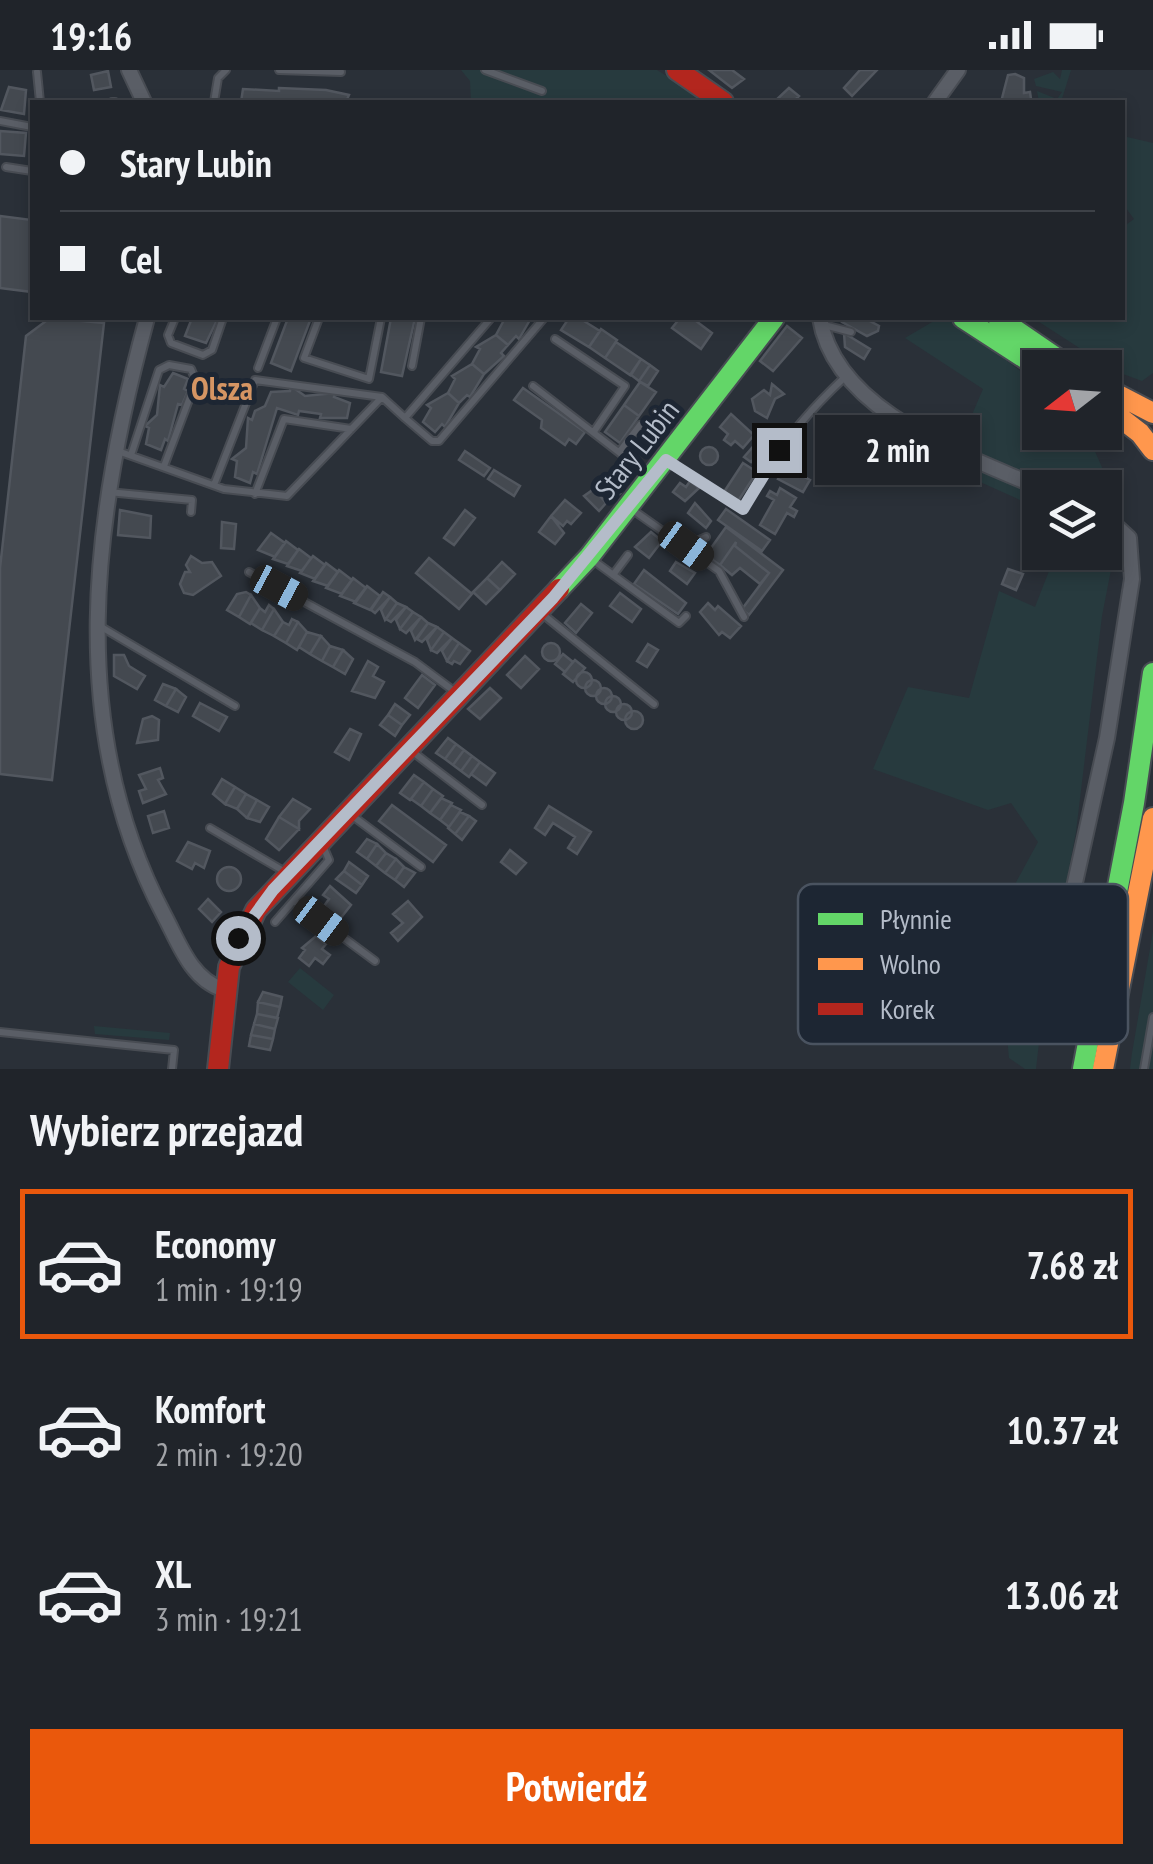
<!DOCTYPE html>
<html lang="pl">
<head>
<meta charset="utf-8">
<style>
  :root { --surface:#20242a; --page:#2d3036; --text:#f1f3f6; --muted:#a2a4a8; --line:#3d4147; --accent:#ea580c }
  body { margin:0; font-family:"PT Sans Narrow",sans-serif; background:var(--page); color:var(--text); height:100vh; display:flex; flex-direction:column; font-size:38px; white-space:nowrap }
  * { box-sizing:border-box; margin:0 }
  p { font-size:32px; color:var(--muted) }
  .icon { flex:none; width:55px; height:55px; fill:none; stroke:currentColor; stroke-width:2; stroke-linecap:round; stroke-linejoin:round }
  .map { position:relative; height:999px; overflow:hidden }
  .drawer { display:flex; flex-direction:column; background:var(--surface); flex:1 }
  .drawer>* { flex:none }
  .guide { position:absolute; left:30px; top:30px; width:1095px; height:220px; border-radius:0px; box-shadow:0 5px 15px #0003,0 0 0 2px var(--line); display:grid; align-content:center; height:220px; padding:0 30px; background:var(--surface) }
  .needle { width:65px; rotate:253deg }
  .fabs { position:absolute; left:1022px; top:280px; display:grid; gap:20px }
  .fabs a { display:grid; place-items:center; width:100px; height:100px; border-radius:0px; background:var(--surface); box-shadow:0 5px 15px #0003,0 0 0 2px var(--line); font-size:50px }
  .end { position:absolute; width:45px; height:45px; margin:-22px; border:12px solid #b4bcc9; background:#111; box-shadow:0 0 0 5px #111 }
  .from { border-radius:50% }
  .bubble { position:absolute; height:70px; border-radius:0px; background:var(--surface); box-shadow:0 5px 15px #0003,0 0 0 2px var(--line); font-size:32px; font-weight:800; line-height:70px; text-align:center }
  .car { position:absolute; width:30px; height:60px; margin:-30px -15px; border-radius:12px; box-shadow:0 0 8px 2px #0007; background:linear-gradient(#222 24%,#8ab4d8 0 40%,#222 0 76%,#8ab4d8 0 86%,#222 0) }
  .guide b { display:flex; align-items:center; gap:35px; height:95px; font-size:38px }
  .guide b+b { border-top:2px solid var(--line) }
  .guide i { width:25px; height:25px; background:var(--text) }
  ul { padding:0; list-style:none }
  li { display:flex; align-items:center; gap:30px; height:150px; margin:0 20px 15px; padding:0 10px; border:5px solid transparent; border-radius:0px }
  li div { flex:1 }
  li b { display:block; font-size:38px }
  li em { font-style:normal; font-weight:800 }
  li.active { border-color:var(--accent) }
  li>.icon { width:90px; height:90px; stroke-width:1.5 }
  h2 { padding:0 30px; font-size:45px; line-height:120px }
  .primary-button { display:flex; gap:20px; margin-top:auto; padding:20px 30px }
  .primary-button a { flex:1; height:115px; border-radius:0px; background:var(--accent); color:#fff; font-size:40px; font-weight:800; line-height:115px; text-align:center }
  .status { display:flex; justify-content:space-between; align-items:center; height:70px; padding:0 50px; background:var(--surface); direction:ltr }
  .status svg { height:28px; fill:currentColor }
  .map>svg:first-child { display:block }
</style>
</head>
<body>
<div class="status"><b>19:16</b><svg viewBox="0 0 49 12"><path d="M0 12V9h3v3zM5 12V6h3v6zM10 12V3h3v9zM15 12V0h3v12zM26 1h20v11H26zM47 4h2v5h-2z"/></svg></div>
<div class="map">
<svg width="1153" height="999" viewBox="0 0 1153 999">
  <rect width="100%" height="100%" fill="#2a3038"/>
  <path fill="#273a3e" d="M461,0H657L709,32H471L470,11Z
    M1062,0H1071L1061,32H1039L1037,21L1057,29L1062,22L1036,16L1034,9L1053,2L1060,9Z
    M1123,66L1153,73V303L1142,311L1115,301L1033,248H1122L1123,157L1134,149L1123,134Z
    M939,248L957,253L1040,316V362L1087,363L1111,418L1109,437L1116,474L1102,546L1076,762L1044,929L1036,999H1025L1009,988L996,849L1038,772L1011,733L988,740L873,699L908,617L969,628L999,521L1035,537L1056,483L1105,482V418H1040V439L949,398L983,319L905,268Z
    M1153,861V999H1130L1132,983Z
    M300,898L334,925L323,940L288,912Z
    M94,956L170,963L169,970L95,964Z"/>
  <path fill="#444950" stroke="#52575f" stroke-width="2.5" d="M709,0H732L744,9L732,18Z
    M860,0H877L852,26L844,18Z
    M108,1L111,17L94,20L91,5Z
    M1015,4L1024,8V23L1030,22L1031,29L1001,32L1008,5Z
    M9,17L26,20L24,44L1,40Z
    M279,18L326,20L349,25L346,32H241L243,19L279,21Z
    M789,18L799,26L793,32H774Z
    M0,61L26,63L24,86L0,84Z
    M0,146L32,150V222L0,218Z
    M50,248L104,253L52,710L0,704V498L26,266Z
    M192,248H218L206,273L185,266Z
    M288,248H311L291,301L271,293Z
    M391,248H415L402,306L381,302Z
    M501,248H531L519,269L516,266L508,275L496,265L504,250Z
    M569,248H579L600,261L589,277L561,260Z
    M680,248H692L712,263L701,279L672,258Z
    M844,248H864L879,256L878,261L867,266L842,252Z
    M787,256L802,268L773,301L760,291Z
    M601,259L617,270L605,288L589,277Z
    M844,263L870,279L864,289L845,277Z
    M496,265L508,275L501,283L504,286L484,304L472,294L480,279L476,277Z
    M616,272L641,289L630,305L605,288Z
    M641,289L650,295L639,311L631,305Z
    M472,294L484,304L470,327L467,325L459,333L448,323L455,309L452,306Z
    M650,295L658,301L648,316L639,311Z
    M173,303L188,309L184,319L188,321L182,335L178,334L168,371L165,369L161,380L146,374L149,358L145,356L157,345L160,315L164,317Z
    M640,312L656,322L639,346L624,335Z
    M772,314L784,324L775,329L767,348L755,341L752,329L764,320L770,325Z
    M291,316L305,326L335,323L334,327L350,333L347,348H320L321,344L299,341L298,345L277,338L257,404L253,402L250,413L235,407L237,391L232,389L246,378L248,348L252,350L255,341L265,336L271,322L290,321Z
    M523,318L585,362L576,374L569,369L565,375L541,358L542,350L514,330Z
    M448,323L459,333L445,357L442,354L435,362L423,352L431,338L427,335Z
    M624,335L639,346L620,373L605,362Z
    M731,344L754,365L743,378L735,371L731,375L724,370L728,364L720,357Z
    M764,364L771,370L751,392L744,387Z
    M700 386a9 9 0 1 1 18 0a9 9 0 1 1-18 0Z
    M465,381L490,398L484,406L459,390Z
    M790,388L801,395L797,403L810,410L803,422L778,409Z
    M743,393L757,402L738,431L724,422Z
    M494,400L520,416L514,426L488,409Z
    M602 415a11 11 0 1 1 22 0a11 11 0 1 1-22 0Z
    M690,411L699,418L685,431L673,422L680,413L686,417Z
    M780,418L796,428L790,437L797,441L794,447L787,443L775,464L760,455L774,430L767,426L770,421L777,425Z
    M594,419L606,433L599,441L584,426Z
    M565,430L581,443L571,454L567,451L563,456L551,446Z
    M695,433L711,451L706,458L688,443Z
    M726,439L770,470L762,481L718,450Z
    M120,440L151,446L150,468L118,465Z
    M465,440L475,448L454,475L444,468Z
    M551,446L564,463L555,474L539,462Z
    M222,452L236,454L234,479L221,478Z
    M726,457L783,500L749,545L742,539L769,503L735,476L736,472L720,495L706,485Z
    M651,462L662,471L649,488L635,477Z
    M271,463L285,473L275,487L258,480Z
    M286,471L298,480L288,494L273,489Z
    M736,472L735,476L769,503L760,514L740,498L732,505L720,495Z
    M299,479L311,488L302,501L287,496Z
    M191,486L202,493L212,492L221,506L193,525L184,523L180,514L185,502H190L186,495Z
    M313,486L325,495L315,509L300,503Z
    M429,488L472,524L459,539L416,503Z
    M502,492L515,504L500,520L487,508Z
    M676,492L695,503L687,514L670,501Z
    M326,493L338,502L328,516L313,511Z
    M1008,499L1023,504L1016,520L1002,514Z
    M339,500L352,510L342,524L326,518Z
    M644,500L686,533L678,544L634,514Z
    M353,508L366,518L356,532L340,526Z
    M487,508L500,520L486,534L473,522Z
    M367,516L380,526L370,540L354,533Z
    M246,522L251,525L239,547L227,540L237,524Z
    M383,522L390,527L375,543L371,540Z
    M620,523L641,539L632,552L610,536Z
    M251,525L260,538L250,554L239,547Z
    M390,527L397,533L385,550L381,540Z
    M397,533L406,537L391,552L386,549Z
    M708,533L715,540L718,536L741,556L730,568L722,562L719,565L700,542Z
    M581,534L592,543L576,563L565,553Z
    M269,535L274,539L262,560L251,553L260,538L265,542Z
    M406,537L413,542L400,559L396,550Z
    M274,539L283,552L274,566L262,560Z
    M413,542L421,547L406,563L400,559Z
    M421,547L428,553L415,570L411,561Z
    M292,549L298,552L286,573L274,566L283,552L289,555Z
    M298,552L307,562L297,580L286,573Z
    M428,553L437,557L422,572L417,569Z
    M437,557L444,562L431,580L427,570Z
    M307,562L321,566L310,584L299,577Z
    M444,562L452,568L437,583L431,580Z
    M321,566L330,576L322,591L310,584Z
    M452,568L459,573L447,591L442,581Z
    M542 582a9 9 0 1 1 18 0a9 9 0 1 1-18 0Z
    M459,573L470,581L460,594L454,591L452,594L447,591Z
    M648,574L658,580L647,597L637,591Z
    M330,576L343,580L333,597L322,591Z
    M343,580L353,589L345,604L333,597Z
    M563,584L573,592L565,602L555,594Z
    M114,585H124L129,596L145,606L137,619L114,606Z
    M525,586L539,599L521,618L507,605Z
    M575,590L585,598L573,612L563,604Z
    M368,591L378,597L373,606L384,612L375,628L352,621Z
    M576 610a8 8 0 1 1 16 0a8 8 0 1 1-16 0Z
    M422,605L435,615L418,638L405,628Z
    M585 618a8 8 0 1 1 16 0a8 8 0 1 1-16 0Z
    M163,614L176,619L166,636L155,630Z
    M596 626a8 8 0 1 1 16 0a8 8 0 1 1-16 0Z
    M490,618L501,628L480,649L468,639Z
    M176,619L186,627L178,642L166,636Z
    M605 634a8 8 0 1 1 16 0a8 8 0 1 1-16 0Z
    M200,633L227,647L219,661L193,646Z
    M616 642a8 8 0 1 1 16 0a8 8 0 1 1-16 0Z
    M395,634L410,645L402,655L388,645Z
    M625 650a9 9 0 1 1 18 0a9 9 0 1 1-18 0Z
    M388,645L402,655L395,666L380,655Z
    M152,646L159,650L158,670L137,673L143,649Z
    M350,659L361,664L349,690L335,682Z
    M448,668L456,674L445,689L436,683Z
    M456,674L464,680L453,695L445,689Z
    M464,680L472,686L461,701L453,695Z
    M472,686L480,692L469,707L461,701Z
    M480,692L495,703L486,715L471,704Z
    M160,698L163,708L158,710L166,724L143,733L139,721L146,719L139,705Z
    M414,705L424,712L410,730L400,723Z
    M222,709L235,717L225,734L213,724Z
    M424,712L433,719L421,736L411,729Z
    M235,717L246,724L237,739L225,734Z
    M433,719L443,726L430,743L421,736Z
    M246,724L257,730L247,748L237,739Z
    M441,728L452,733L440,750L430,743Z
    M293,729L310,739L299,751V759L279,747Z
    M257,730L269,737L260,752L247,748Z
    M392,735L446,775L433,792L379,751Z
    M451,735L461,740L449,757L440,750Z
    M549,736L591,762L577,784L568,778L575,767L553,753L545,765L535,758Z
    M164,741L169,758L153,763L148,746Z
    M460,742L469,746L455,764L448,758Z
    M469,746L476,751L462,770L455,764Z
    M279,747L299,759L279,780L266,769Z
    M367,769L377,774L367,789L357,782Z
    M188,772L210,781L204,798L195,793L192,799L177,791Z
    M377,774L386,783L376,796L367,789Z
    M510,780L526,793L516,804L501,792Z
    M386,783L396,789L385,803L376,796Z
    M396,789L404,797L395,810L385,803Z
    M349,792L368,806L362,815L344,801Z
    M404,797L415,803L404,817L395,810Z
    M217 809a12 12 0 1 1 24 0a12 12 0 1 1-24 0Z
    M344,801L362,815L356,823L336,809Z
    M330,816L351,835L340,849L324,836L329,829L323,825Z
    M208,829L221,842L212,852L199,839Z
    M408,831L422,847L398,871L391,863L403,853L393,844Z
    M316,866L326,874L322,879L330,885L323,894L315,888L309,896L299,888L305,880L302,878Z
    M263,922L282,927L280,937L258,932Z
    M258,932L280,937L277,948L257,944Z
    M257,944L278,948L275,959L254,954Z
    M254,954L275,959L273,969L251,965Z
    M251,965L273,969L270,980L249,976Z"/>
  <g fill="none" stroke-linecap="round" stroke-linejoin="round">
    <g stroke="#484c53" stroke-width="10">
      <path id="lane" d="M279,0L341,2
        M485,0L542,21
        M37,2L40,32
        M112,32H115
        M214,32L218,8L226,0
        M0,51L32,57
        M6,97L32,101
        M175,248L168,265L171,273L203,285L212,280L223,248
        M319,248L304,288L369,309L381,248
        M824,255L851,262
        M555,269L625,316L595,360
        M412,296L421,248
        M258,298L277,248
        M533,316L647,404
        M382,327L405,348L491,248
        M405,348L432,371H439L544,248
        M115,380L224,419L287,426L382,327L255,310L214,415
        M620,381L640,355
        M131,385L159,300L169,295L191,299L196,311L164,396
        M666,391L743,439C769,388 803,346 845,307
        M108,422L192,430L191,442
        M255,424L284,349L351,359
        M630,438L719,501L744,547
        M685,476L706,467
        M590,488L679,553L686,546
        M249,502L415,592L454,621
        M613,505L628,485
        M540,542L654,634
        M98,555L235,636
        M409,679L482,735
        M350,744L421,797
        M210,758L287,803
        M294,831L375,891
        M275,852L329,790L323,776
        M0,962L174,980L172,999
        M1144,999L1153,947"/>
    </g>
    <g stroke="#484c53" stroke-width="18">
      <path id="street" d="M129,0L144,32
        M935,32L958,0
        M147,248C93,445 64,656 164,845C179,873 191,909 222,919
        M820,248C835,342 963,384 1040,418
        M1049,930L1107,668L1132,509L1129,468L1105,446"/>
    </g>
    <g stroke="#484c53" stroke-width="24">
      <path id="fast" d="M963,248L1040,298
        M998,248L1071,298
        M559,519L589,487L774,248
        M1083,999L1134,733L1153,603"/>
    </g>
    <g stroke="#484c53" stroke-width="24">
      <path id="slow" d="M1105,318L1153,343
        M1105,336L1140,363L1153,380
        M1103,999L1153,748"/>
    </g>
    <g stroke="#484c53" stroke-width="24">
      <path id="jam" d="M677,0L723,32
        M218,999L229,897L256,840L559,519"/>
    </g>
    <use href="#lane" stroke="#5a5e66" stroke-width="6"/>
    <use href="#street" stroke="#5a5e66" stroke-width="14"/>
    <use href="#fast" stroke="#63d668" stroke-width="20"/>
    <use href="#slow" stroke="#ff974d" stroke-width="20"/>
    <use href="#jam" stroke="#b3261e" stroke-width="20"/>
  </g>
  <g fill="none" stroke-linecap="round" stroke-linejoin="round">
    <path stroke="#b4bcc9" stroke-width="12" d="M238,868L273,820L553,528L666,390L743,439L779,380"/>
  </g>
  <g text-anchor="middle" dominant-baseline="central" stroke-width="10" stroke-linejoin="round" paint-order="stroke">
    <g font-size="30" fill="#b4bcc9" stroke="#1d2633">
      <text transform="translate(636 379) rotate(-52)">Stary Lubin</text>
    </g>
    <g font-size="32" font-weight="bold" fill="#d59563" stroke="#1d2633">
      <text x="222" y="318">Olsza</text>
    </g>
  </g>
  <rect x="798" y="814" width="330" height="160" rx="15" fill="#1d2633" stroke="#4a5360" stroke-width="2.5"/>
  <rect x="818" y="843" width="45" height="12" fill="#63d668"/>
  <rect x="818" y="888" width="45" height="12" fill="#ff974d"/>
  <rect x="818" y="933" width="45" height="12" fill="#b3261e"/>
  <g font-size="28" fill="#b4bcc9">
    <text x="880" y="859">Płynnie</text>
    <text x="880" y="904">Wolno</text>
    <text x="880" y="949">Korek</text>
  </g>
</svg>
<div class="fabs">
<a><svg class="needle" viewBox="-14 -14 28 28"><path d="M0-13l5 13h-10z" fill="#e53935"/><path d="M0 13l5-13h-10z" fill="#a2a4a8"/></svg></a>
<a><svg class="icon" aria-label="layers" viewBox="0 0 24 24"><path d="M12 4l9 5-9 5-9-5zM3 14l9 5 9-5"/></svg></a>
</div>
<i class="end from" style="left:238px;top:868px"></i>
<i class="end" style="left:779px;top:380px"></i>
<div class="bubble" style="left:815px;top:345px;width:165px">2 min</div>
<i class="car" style="left:686px;top:476px;rotate:126deg"></i>
<i class="car" style="left:279px;top:518px;rotate:118deg"></i>
<i class="car" style="left:321px;top:851px;rotate:127deg"></i>
<div class="guide">
<b><i class="from"></i>Stary Lubin</b>
<b><i></i>Cel</b>
</div>
</div>
<section class="drawer">
<h2>Wybierz przejazd</h2>
<ul>
<li class="active"><svg class="icon" aria-label="car" viewBox="0 0 24 24"><path d="M5 17H2v-5l4-1 3-4h7l3 4 3 1v5h-3M9 17h6M6 11h13"/><circle cx="7" cy="17" r="2"/><circle cx="17" cy="17" r="2"/></svg><div><b>Economy</b><p>1 min · 19:19</p></div><em>7.68 zł</em></li>
<li><svg class="icon" aria-label="car" viewBox="0 0 24 24"><path d="M5 17H2v-5l4-1 3-4h7l3 4 3 1v5h-3M9 17h6M6 11h13"/><circle cx="7" cy="17" r="2"/><circle cx="17" cy="17" r="2"/></svg><div><b>Komfort</b><p>2 min · 19:20</p></div><em>10.37 zł</em></li>
<li><svg class="icon" aria-label="car" viewBox="0 0 24 24"><path d="M5 17H2v-5l4-1 3-4h7l3 4 3 1v5h-3M9 17h6M6 11h13"/><circle cx="7" cy="17" r="2"/><circle cx="17" cy="17" r="2"/></svg><div><b>XL</b><p>3 min · 19:21</p></div><em>13.06 zł</em></li>
</ul>
<div class="primary-button"><a>Potwierdź</a></div>
</section>
</body>
</html>
